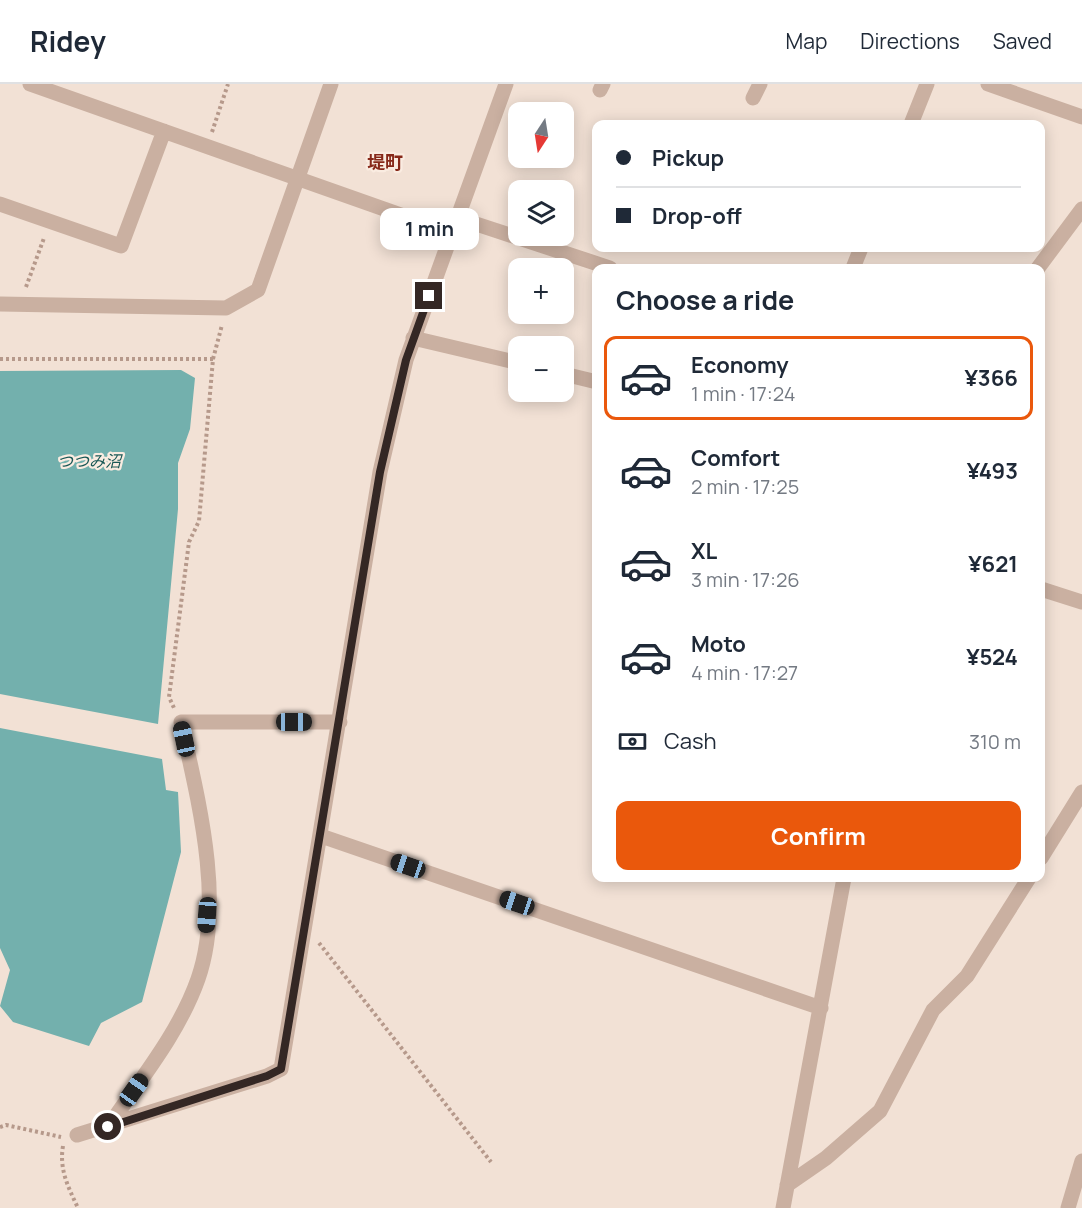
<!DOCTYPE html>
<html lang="en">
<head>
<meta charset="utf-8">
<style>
  :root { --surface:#fff; --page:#f2f2f3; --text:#1f2937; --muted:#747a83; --line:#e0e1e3; --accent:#ea580c }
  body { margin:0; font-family:Manrope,"Noto Sans JP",sans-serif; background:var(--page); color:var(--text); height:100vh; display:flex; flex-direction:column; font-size:22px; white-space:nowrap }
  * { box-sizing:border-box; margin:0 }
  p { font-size:20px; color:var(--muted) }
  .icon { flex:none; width:33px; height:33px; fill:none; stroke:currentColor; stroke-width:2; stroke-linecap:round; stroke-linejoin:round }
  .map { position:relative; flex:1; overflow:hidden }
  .side { position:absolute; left:592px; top:180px; width:453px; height:618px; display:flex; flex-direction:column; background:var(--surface); border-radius:12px; box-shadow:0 3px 15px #0003 }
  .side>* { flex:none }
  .guide { position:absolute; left:592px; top:36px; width:453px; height:132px; border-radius:12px; box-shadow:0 3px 15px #0003; display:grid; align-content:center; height:132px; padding:0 24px; background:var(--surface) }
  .needle { width:39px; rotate:192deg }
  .buttons { position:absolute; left:508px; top:18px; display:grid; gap:12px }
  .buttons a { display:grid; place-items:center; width:66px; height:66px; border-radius:12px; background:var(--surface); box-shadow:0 3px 15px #0003; font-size:30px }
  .end { position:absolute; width:27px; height:27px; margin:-14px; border:8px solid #342724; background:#fff; box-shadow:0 0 0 3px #fff }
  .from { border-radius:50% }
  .bubble { position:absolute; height:42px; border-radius:12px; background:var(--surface); box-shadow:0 3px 15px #0003; font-size:20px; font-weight:700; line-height:42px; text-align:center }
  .car { position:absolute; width:18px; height:36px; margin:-18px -9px; border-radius:8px; box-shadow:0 0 4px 2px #0007; background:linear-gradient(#222 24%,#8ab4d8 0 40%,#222 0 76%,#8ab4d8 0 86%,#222 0) }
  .guide b { display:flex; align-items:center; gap:21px; height:57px; font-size:22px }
  .guide b+b { border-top:2px solid var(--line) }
  .guide i { width:15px; height:15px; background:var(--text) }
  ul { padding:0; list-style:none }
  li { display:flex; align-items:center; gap:18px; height:84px; margin:0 12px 9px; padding:0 12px; border:3px solid transparent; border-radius:12px }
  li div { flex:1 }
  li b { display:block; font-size:22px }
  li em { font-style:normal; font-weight:700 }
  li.on { border-color:var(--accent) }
  li>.icon { width:54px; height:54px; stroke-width:1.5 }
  h2 { padding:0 24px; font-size:27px; line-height:72px }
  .pay { display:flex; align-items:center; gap:15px; height:66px; padding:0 24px; font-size:22px }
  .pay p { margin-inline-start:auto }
  .primary-button { display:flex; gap:12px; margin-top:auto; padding:12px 24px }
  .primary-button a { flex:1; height:69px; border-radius:12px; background:var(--accent); color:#fff; font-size:24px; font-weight:700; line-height:69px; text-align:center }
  header { display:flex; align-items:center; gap:36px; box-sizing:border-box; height:84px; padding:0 30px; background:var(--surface); border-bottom:2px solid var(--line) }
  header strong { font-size:28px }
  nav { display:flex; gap:33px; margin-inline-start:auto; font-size:21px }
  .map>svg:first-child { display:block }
</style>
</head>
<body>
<header>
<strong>Ridey</strong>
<nav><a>Map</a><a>Directions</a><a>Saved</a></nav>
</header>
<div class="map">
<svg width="1082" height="1124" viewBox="0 0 1082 1124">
  <rect width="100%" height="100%" fill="#f2e1d5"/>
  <path fill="#73b0ad" d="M181,286L195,294L190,345L178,379V425L158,640L0,610V287Z
    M0,644L162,675L166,706L178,708L181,768L142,918L101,939L89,962L13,938L0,922L10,886L0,864Z"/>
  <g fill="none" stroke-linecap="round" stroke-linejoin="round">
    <path stroke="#b6998b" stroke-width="4" stroke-dasharray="3 3" stroke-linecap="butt" d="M212,48L228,0
      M26,203L44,154
      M0,275H213L199,437L189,458L169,613L174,624
      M213,275L222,241
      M319,859L491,1078
      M0,1043L6,1041L61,1053
      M63,1062C59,1085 68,1103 78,1124"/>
    <path stroke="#cab0a1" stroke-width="15" d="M30,0L452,149
      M988,0L1082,33
      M600,6L603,0
      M753,14L760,0
      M911,40L927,0
      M0,120L121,162L164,47
      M458,134L610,184
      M853,184L861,164
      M1038,184L1082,125
      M0,220L226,224L258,206L331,0
      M413,254L519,279
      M564,290L597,298
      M1041,505L1082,518
      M321,752L821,924
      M1041,774L1082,708
      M108,1043C140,996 179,949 198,895C225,818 198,715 181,638H340
      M77,1051L267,992L281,985L380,388L406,276L506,0
      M787,1101L826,1074L880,1027L933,926L967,892L1029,794
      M783,1124L844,794
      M1068,1124L1082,1077"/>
  </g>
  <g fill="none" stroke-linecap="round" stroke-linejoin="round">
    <path stroke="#342724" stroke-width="8" d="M108,1043L267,992L281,985L380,388L406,276L429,212"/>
  </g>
  <g text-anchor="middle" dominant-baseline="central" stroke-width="4.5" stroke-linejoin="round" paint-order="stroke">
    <g font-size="16" font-style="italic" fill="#185755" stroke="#faece1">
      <text x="89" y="377">つつみ沼</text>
    </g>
    <g font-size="18" font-weight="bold" fill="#872819" stroke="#faece1">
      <text x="385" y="78">堤町</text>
    </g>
  </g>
</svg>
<div class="buttons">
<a><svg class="needle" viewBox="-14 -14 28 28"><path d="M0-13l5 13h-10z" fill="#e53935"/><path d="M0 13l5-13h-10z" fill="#747a83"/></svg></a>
<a><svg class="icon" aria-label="layers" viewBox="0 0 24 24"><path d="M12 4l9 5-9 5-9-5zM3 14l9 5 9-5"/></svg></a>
<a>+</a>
<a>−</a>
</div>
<i class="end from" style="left:108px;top:1043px"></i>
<i class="end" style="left:429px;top:212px"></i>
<div class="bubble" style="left:380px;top:124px;width:99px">1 min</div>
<i class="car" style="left:294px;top:638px;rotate:90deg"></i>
<i class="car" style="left:184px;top:655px;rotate:348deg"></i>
<i class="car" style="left:408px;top:782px;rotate:289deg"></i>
<i class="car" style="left:517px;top:819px;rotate:289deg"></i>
<i class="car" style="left:207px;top:831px;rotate:184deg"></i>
<i class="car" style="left:134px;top:1006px;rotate:35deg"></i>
<div class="guide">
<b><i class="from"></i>Pickup</b>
<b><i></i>Drop-off</b>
</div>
<section class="side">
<h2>Choose a ride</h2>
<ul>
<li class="on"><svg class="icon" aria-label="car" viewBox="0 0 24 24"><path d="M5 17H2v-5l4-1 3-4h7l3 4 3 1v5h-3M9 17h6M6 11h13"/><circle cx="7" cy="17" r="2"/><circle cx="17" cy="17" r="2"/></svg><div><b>Economy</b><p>1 min · 17:24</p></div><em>¥366</em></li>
<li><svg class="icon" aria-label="car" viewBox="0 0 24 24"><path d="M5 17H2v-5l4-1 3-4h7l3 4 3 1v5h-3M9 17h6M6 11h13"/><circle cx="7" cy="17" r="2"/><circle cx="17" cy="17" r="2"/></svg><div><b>Comfort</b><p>2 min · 17:25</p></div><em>¥493</em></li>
<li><svg class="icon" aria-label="car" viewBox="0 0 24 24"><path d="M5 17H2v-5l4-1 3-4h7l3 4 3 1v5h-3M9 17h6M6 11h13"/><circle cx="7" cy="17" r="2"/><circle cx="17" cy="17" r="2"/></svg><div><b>XL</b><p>3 min · 17:26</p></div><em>¥621</em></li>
<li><svg class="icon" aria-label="car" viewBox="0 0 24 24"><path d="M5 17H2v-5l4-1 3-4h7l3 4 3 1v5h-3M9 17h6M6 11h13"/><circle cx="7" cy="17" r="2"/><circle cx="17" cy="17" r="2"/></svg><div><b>Moto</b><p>4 min · 17:27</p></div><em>¥524</em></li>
</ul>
<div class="pay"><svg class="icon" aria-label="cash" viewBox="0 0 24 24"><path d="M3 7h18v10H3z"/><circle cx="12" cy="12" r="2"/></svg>Cash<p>310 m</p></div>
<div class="primary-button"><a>Confirm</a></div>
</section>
</div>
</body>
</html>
